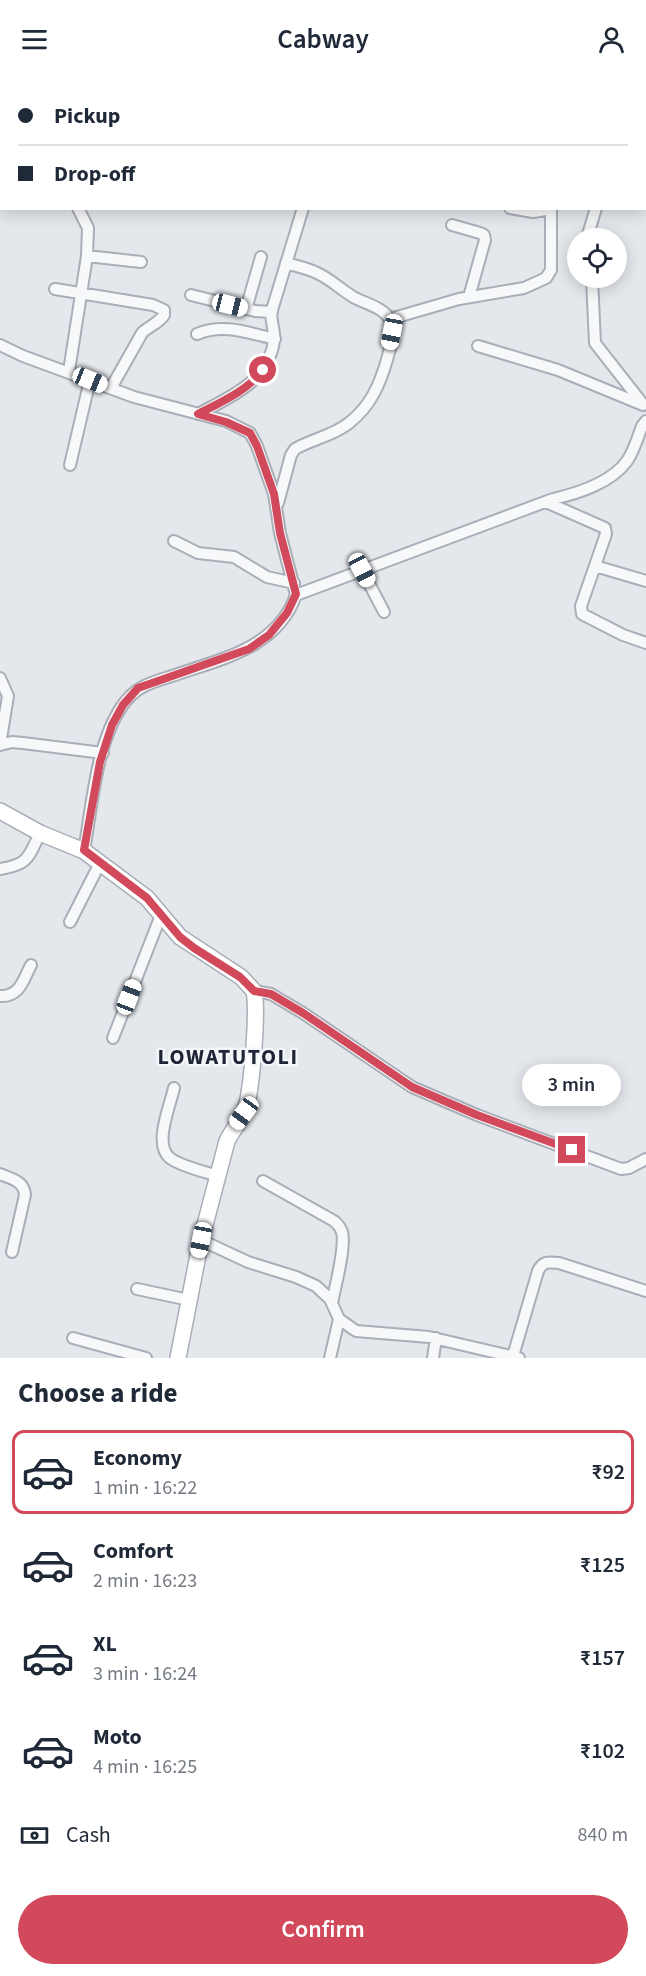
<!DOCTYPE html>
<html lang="en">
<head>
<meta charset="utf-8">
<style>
  :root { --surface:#fff; --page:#f6f6f7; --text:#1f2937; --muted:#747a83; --line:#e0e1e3; --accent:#d1495b }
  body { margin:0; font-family:"Source Sans 3",sans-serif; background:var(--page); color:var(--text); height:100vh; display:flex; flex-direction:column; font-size:22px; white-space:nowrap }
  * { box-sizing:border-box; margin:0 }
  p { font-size:20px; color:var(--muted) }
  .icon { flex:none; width:33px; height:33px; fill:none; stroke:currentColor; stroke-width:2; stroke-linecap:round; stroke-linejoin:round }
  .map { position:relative; height:1280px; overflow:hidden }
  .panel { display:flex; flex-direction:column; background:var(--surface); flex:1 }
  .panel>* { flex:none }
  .banner { position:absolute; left:0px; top:0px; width:646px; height:132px; box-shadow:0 3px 15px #0003; display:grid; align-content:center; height:132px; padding:0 18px; background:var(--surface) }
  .controls { position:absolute; left:567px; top:150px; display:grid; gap:12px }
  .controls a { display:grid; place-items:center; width:60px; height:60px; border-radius:50%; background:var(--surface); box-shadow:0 3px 15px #0003; font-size:30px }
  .end { position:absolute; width:27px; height:27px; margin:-14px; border:8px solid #d1495b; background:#fff; box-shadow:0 0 0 3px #fff }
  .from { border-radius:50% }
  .bubble { position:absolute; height:42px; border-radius:21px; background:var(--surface); box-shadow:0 3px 15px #0003; font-size:20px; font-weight:600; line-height:42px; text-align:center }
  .car { position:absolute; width:18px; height:36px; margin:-18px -9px; border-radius:8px; box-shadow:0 0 4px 2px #0007; background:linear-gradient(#fff 24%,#345 0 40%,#fff 0 76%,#345 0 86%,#fff 0) }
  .banner b { display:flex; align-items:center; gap:21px; height:57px; font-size:22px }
  .banner b+b { border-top:2px solid var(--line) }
  .banner i { width:15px; height:15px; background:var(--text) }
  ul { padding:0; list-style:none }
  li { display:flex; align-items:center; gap:18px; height:84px; margin:0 12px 9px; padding:0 6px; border:3px solid transparent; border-radius:12px }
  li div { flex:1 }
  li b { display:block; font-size:22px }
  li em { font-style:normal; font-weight:600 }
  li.active { border-color:var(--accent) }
  li>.icon { width:54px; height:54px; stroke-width:1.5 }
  h2 { padding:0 18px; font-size:27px; line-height:72px }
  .pay { display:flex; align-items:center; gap:15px; height:66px; padding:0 18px; font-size:22px }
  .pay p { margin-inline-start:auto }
  .action { display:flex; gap:12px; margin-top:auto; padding:12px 18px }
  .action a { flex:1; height:69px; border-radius:36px; background:var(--accent); color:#fff; font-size:24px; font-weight:600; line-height:69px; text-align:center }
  header { display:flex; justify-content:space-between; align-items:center; height:78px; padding:0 18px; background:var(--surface); font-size:27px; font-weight:600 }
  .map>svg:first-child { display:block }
</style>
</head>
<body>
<header><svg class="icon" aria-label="menu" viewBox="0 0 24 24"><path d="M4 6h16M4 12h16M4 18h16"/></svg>Cabway<svg class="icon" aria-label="person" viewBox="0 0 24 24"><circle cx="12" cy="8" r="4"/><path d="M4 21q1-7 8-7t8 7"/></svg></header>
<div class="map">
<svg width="646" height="1280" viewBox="0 0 646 1280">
  <rect width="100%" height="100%" fill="#e4e7ec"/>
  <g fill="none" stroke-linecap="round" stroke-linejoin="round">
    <g stroke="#a9aeb7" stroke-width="14">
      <path id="street" d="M645,43L646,41
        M0,96H2
        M78,130L88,150L87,178
        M510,130L533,134L551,131
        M452,147L480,155L484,157L485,162L469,219
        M587,160L596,130
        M592,200L595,265L642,325
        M55,211L153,227L164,232V237C159,245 149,248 142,255L111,310
        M191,217L255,233L272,234
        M246,231L261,179
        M390,241L459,221L524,210L546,200L551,192V130
        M197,256C224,245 248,255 275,261
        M0,267L23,278L134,319L226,343L250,355L257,368L274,416L280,455L296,517C277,571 220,581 172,598C150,605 136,608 122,628C96,666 92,728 84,773
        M478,268L558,292L643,327
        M69,293L87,178L141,184
        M198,336C230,319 268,304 274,263C276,253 269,242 272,232C282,198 293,164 303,130
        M70,387L90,302
        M546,424L605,450L606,456L581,528L582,536L623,557L646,565
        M278,425L291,377L295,371C312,361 333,358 349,345C359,337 367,328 373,317C381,303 398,257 390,242C384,230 367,226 355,220C342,213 331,201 317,195C307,190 296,188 286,185
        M174,463L198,475L234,479L267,499L294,505
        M595,488L646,503
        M362,492L384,534
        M296,517L553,421C579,415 611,405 627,383C634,373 638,359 642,348L646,343
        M0,600L8,618L0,667
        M0,667L12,664L23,665L103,675
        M0,791C29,786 28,780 40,755
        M70,844L100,785
        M254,913L271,916L303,935L412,1009L477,1037L621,1091L629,1090L646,1081
        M0,918C20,919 23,902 31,887
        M113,960L161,837
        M174,1010C170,1028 153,1067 170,1080C180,1088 205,1094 218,1098
        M0,1096C12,1101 24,1103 25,1117L12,1174
        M263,1103L334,1143C338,1146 340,1149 342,1154C346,1169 335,1209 332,1225
        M201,1162L248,1184L296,1199L316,1208L330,1221L339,1241L356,1253L429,1259L519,1280
        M137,1211L189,1222
        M73,1260L146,1280
        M513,1278L538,1193C543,1183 548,1184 559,1185L646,1213
        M330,1280L339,1241
        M433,1280L436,1260"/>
    </g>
    <g stroke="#a9aeb7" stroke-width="18">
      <path id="secondary" d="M0,733L40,755L84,773L147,820L180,859L241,899L254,913C258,933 252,1017 244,1035C239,1045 232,1053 227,1063L201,1162L178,1280"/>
    </g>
    <use href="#street" stroke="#f7f8fa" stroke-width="10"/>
    <use href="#secondary" stroke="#fff" stroke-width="15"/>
  </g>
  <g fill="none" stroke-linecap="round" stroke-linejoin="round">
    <path stroke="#d1495b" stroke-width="8" d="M263,292C247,313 221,324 198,336L226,344L250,355L257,368L274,416L280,455L296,516L287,535L269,557L249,571L138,610L123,627L112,647L100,684L84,772L147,820L180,859L194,870L240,899L254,913L271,916L303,935L412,1009L477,1037L572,1072"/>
  </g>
  <g text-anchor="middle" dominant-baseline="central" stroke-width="5" stroke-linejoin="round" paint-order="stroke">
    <g font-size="22" font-weight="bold" letter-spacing="1.5" fill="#1d2536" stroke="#f4f6f9">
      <text x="228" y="979">LOWATUTOLI</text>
    </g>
  </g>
</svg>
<div class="controls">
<a><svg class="icon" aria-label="locate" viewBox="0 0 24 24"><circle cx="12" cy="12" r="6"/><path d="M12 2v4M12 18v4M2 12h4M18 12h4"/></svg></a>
</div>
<i class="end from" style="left:263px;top:292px"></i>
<i class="end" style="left:572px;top:1072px"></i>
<div class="bubble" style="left:522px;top:986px;width:99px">3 min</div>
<i class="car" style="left:230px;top:227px;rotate:104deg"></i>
<i class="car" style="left:392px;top:254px;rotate:191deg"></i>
<i class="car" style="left:90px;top:302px;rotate:112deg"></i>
<i class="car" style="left:362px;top:492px;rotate:152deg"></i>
<i class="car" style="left:129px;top:919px;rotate:21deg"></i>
<i class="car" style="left:244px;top:1035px;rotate:216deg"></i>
<i class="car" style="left:201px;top:1162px;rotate:191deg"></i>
<div class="banner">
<b><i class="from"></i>Pickup</b>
<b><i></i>Drop-off</b>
</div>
</div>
<section class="panel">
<h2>Choose a ride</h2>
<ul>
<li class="active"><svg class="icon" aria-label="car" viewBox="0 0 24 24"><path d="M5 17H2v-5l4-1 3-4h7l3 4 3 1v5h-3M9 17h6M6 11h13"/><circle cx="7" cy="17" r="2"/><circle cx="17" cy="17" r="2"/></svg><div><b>Economy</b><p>1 min · 16:22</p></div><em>₹92</em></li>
<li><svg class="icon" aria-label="car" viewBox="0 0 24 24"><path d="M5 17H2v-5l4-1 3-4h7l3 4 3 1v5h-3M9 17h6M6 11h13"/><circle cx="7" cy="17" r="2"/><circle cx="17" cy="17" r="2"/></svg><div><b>Comfort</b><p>2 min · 16:23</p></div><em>₹125</em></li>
<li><svg class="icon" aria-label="car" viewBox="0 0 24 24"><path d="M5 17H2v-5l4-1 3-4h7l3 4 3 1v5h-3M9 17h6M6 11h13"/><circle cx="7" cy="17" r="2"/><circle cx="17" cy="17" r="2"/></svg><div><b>XL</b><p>3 min · 16:24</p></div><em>₹157</em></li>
<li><svg class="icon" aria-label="car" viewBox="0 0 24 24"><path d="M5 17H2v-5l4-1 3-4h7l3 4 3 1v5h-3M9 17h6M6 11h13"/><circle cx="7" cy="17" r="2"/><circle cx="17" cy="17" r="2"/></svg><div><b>Moto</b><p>4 min · 16:25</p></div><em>₹102</em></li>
</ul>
<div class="pay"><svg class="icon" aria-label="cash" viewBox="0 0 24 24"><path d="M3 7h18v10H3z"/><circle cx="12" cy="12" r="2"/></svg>Cash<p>840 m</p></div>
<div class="action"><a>Confirm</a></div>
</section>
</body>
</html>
